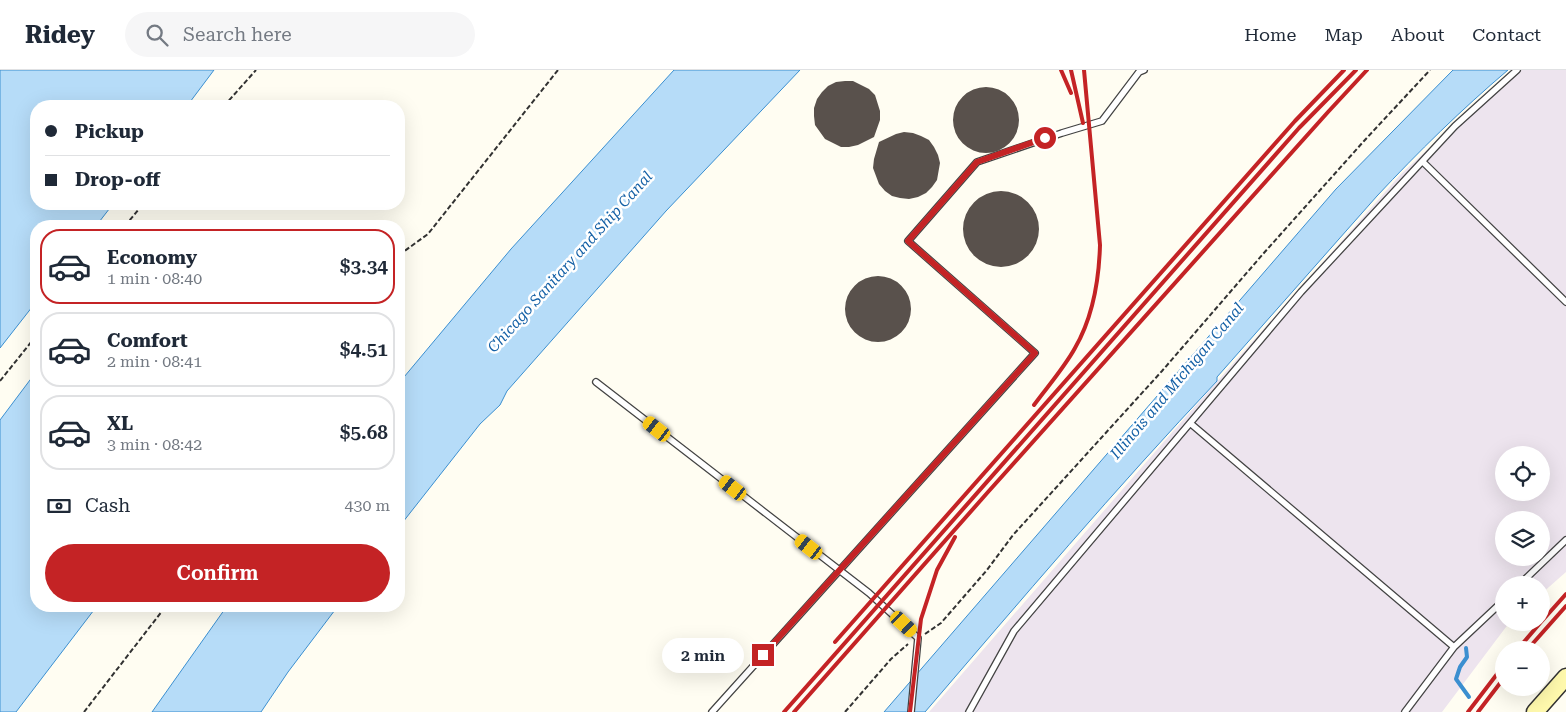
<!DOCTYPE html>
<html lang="en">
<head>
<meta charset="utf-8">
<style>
  :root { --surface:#fff; --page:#f6f6f7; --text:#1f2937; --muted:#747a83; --line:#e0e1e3; --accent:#c42325 }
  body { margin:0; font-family:"Roboto Serif",serif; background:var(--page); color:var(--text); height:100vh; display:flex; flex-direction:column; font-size:19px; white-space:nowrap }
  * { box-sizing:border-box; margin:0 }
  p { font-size:16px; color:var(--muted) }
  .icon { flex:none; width:28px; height:28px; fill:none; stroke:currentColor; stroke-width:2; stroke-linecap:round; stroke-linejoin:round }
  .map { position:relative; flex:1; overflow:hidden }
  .sheet { position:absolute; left:30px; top:150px; width:375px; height:392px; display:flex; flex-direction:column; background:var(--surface); border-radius:20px; box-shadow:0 5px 20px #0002 }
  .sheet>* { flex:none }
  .guide { position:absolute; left:30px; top:30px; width:375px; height:110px; border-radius:20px; box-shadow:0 5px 20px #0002; display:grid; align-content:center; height:110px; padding:0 15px; background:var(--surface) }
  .fabs { position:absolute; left:1495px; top:376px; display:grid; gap:10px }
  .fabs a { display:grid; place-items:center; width:55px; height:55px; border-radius:50%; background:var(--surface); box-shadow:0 5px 20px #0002; font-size:25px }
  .end { position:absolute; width:22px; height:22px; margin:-11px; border:6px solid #c42325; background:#fff; box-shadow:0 0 0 2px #fff }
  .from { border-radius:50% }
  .bubble { position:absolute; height:35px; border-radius:18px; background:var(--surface); box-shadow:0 5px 20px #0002; font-size:16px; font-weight:600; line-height:35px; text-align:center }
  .car { position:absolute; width:15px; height:30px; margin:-15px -8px; border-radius:6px; box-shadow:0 0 4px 1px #0007; background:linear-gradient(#f5c518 24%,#345 0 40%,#f5c518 0 76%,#345 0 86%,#f5c518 0) }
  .guide b { display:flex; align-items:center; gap:18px; height:48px; font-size:19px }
  .guide b+b { border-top:1px solid var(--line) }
  .guide i { width:12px; height:12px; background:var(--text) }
  ul { padding:9px 0 0; list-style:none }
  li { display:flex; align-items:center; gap:15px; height:75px; margin:0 10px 8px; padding:0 5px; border:2px solid var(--line); border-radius:20px }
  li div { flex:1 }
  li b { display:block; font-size:19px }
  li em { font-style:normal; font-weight:600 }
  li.selected { border-color:var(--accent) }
  li>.icon { width:45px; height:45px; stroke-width:1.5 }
  .pay { display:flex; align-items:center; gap:12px; height:55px; padding:0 15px; font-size:19px }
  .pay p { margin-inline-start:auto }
  .button { display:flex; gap:10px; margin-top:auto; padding:10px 15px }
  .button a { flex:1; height:58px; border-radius:30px; background:var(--accent); color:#fff; font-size:20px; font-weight:600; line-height:58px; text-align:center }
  header { display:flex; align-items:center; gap:30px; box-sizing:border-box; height:70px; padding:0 25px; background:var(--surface); border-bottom:1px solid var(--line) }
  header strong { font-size:24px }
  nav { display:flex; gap:28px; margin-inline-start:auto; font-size:18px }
  .search { width:350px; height:45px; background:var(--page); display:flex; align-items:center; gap:12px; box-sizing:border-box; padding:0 18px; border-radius:28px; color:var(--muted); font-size:19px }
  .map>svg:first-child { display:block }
</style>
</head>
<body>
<header>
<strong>Ridey</strong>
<div class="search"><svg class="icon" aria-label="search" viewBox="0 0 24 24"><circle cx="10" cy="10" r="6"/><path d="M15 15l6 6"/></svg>Search here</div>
<nav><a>Home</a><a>Map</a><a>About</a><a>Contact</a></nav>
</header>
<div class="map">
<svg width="1566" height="642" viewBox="0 0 1566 642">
  <rect width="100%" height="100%" fill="#fffdf2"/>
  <path fill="#ede4ee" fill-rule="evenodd" d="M1513,0H1566V502L1541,524V515H1504V552L1510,553L1506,557L1442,642H929L1168,367L1401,104ZM1504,385H1541V422H1504ZM1504,450H1541V488H1504Z"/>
  <path fill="#b6dcf8" stroke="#3b8fd0" d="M0,0H214L187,36H36V134H113L96,156H36V232L0,278Z
    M674,0H800L666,141L507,321L500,335L480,354L399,457V313L511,179Z
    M1453,0H1508C1462,39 1418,82 1377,126L1217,307V311C1116,418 1021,530 925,642H884L1336,119Z
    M36,302V536H97L16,642H0V350Z
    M227,536H338L288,602L261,642H152Z"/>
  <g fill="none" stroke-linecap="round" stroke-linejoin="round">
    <path stroke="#3b8fd0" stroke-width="4" d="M1466,578L1467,587L1460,597L1456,609L1469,627"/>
  </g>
  <path fill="#59514c" d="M845,11H853L869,19L875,25L880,41V50L874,67L858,75L849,77H841L825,69L815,55L814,46V38L817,29L822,22L828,16L836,12Z
    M953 50a33 33 0 1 1 66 0a33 33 0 1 1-66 0Z
    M904,62L913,63L921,66L929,70L934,77L938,85L940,93L937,110L932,117L926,123L918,127L909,129L900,128L892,126L885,121L879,114L873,98L874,89L879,72L896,64Z
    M963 159a38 38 0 1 1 76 0a38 38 0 1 1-76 0Z
    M845 239a33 33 0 1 1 66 0a33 33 0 1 1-66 0Z"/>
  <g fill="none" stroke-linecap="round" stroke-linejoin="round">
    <g stroke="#434343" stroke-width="8">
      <path id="service" d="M1423,92L1566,232
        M596,312L869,523L918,568L911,642
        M1190,353L1454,577
        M1519,515L1566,470
        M712,642L1035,283L908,171L977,92L1062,63L1102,51L1139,2L1144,0
        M969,642L1014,561L1301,222L1455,56L1517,0
        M1405,642L1454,577L1504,530"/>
    </g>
    <g stroke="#323232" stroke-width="19">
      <path id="secondary" d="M1535,642L1566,607"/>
    </g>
    <path stroke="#323232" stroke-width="2" stroke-dasharray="5 2.5" stroke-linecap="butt" d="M224,36L256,0
      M125,156L143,134
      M399,185L428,164L558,0
      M0,311L36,266
      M925,564L941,553L987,500L1013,465L1162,301L1263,184L1364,71L1430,0
      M84,642L166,536
      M845,642L891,589L908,574"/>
    <use href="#service" stroke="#fff" stroke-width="5.5"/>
    <use href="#secondary" stroke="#fff9ad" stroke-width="16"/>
    <path stroke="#c42325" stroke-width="4" d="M1061,0L1071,23
      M1071,0L1083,53
      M1034,335C1048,316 1064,298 1075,278C1093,247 1099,210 1100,175L1084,0
      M1541,552L1566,524
      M835,572L1295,51L1344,0
      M1517,580L1541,552
      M1527,580L1566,536
      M784,642L1299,58L1356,0
      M794,642L988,422L1328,42L1367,0
      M910,642L921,549L937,500L955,467
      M1468,642L1504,595
      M1478,642L1504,608"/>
  </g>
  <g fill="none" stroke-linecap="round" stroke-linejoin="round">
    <path stroke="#c42325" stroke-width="6" d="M763,585L1035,283L908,171L977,92L1045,68"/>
  </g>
  <g text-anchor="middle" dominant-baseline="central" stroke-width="5" stroke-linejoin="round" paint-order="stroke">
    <g font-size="15" font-style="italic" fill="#1561a6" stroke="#fff">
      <text transform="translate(570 192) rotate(-48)">Chicago Sanitary and Ship Canal</text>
      <text transform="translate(1177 311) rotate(-50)">Illinois and Michigan Canal</text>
    </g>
  </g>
</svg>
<div class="fabs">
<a><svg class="icon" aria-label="locate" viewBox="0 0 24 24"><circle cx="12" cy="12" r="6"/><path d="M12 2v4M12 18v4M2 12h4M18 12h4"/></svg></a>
<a><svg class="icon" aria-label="layers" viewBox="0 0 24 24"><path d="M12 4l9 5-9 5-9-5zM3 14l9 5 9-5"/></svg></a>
<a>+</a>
<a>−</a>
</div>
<i class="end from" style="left:1045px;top:68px"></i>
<i class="end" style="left:763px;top:585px"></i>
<div class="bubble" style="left:662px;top:568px;width:82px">2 min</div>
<i class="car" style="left:657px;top:359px;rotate:308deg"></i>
<i class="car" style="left:733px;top:418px;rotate:308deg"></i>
<i class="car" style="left:809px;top:477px;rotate:308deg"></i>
<i class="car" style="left:904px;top:554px;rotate:133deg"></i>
<div class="guide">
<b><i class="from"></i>Pickup</b>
<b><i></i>Drop-off</b>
</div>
<section class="sheet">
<ul>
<li class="selected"><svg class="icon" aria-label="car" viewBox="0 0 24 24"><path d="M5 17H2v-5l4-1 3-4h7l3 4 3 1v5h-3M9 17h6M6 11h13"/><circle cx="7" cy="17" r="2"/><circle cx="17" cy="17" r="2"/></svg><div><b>Economy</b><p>1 min · 08:40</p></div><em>$3.34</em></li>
<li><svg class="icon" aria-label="car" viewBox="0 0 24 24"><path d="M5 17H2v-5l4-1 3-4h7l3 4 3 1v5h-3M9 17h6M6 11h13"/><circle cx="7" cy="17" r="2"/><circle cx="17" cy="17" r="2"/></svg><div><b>Comfort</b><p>2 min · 08:41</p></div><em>$4.51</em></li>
<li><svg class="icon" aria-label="car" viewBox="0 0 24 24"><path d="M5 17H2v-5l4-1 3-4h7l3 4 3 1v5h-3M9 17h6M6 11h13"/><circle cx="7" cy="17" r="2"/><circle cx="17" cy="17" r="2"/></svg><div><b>XL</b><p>3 min · 08:42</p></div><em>$5.68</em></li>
</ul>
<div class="pay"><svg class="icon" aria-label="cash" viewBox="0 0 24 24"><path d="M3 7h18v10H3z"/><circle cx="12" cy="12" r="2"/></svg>Cash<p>430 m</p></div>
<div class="button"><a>Confirm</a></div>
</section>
</div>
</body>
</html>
